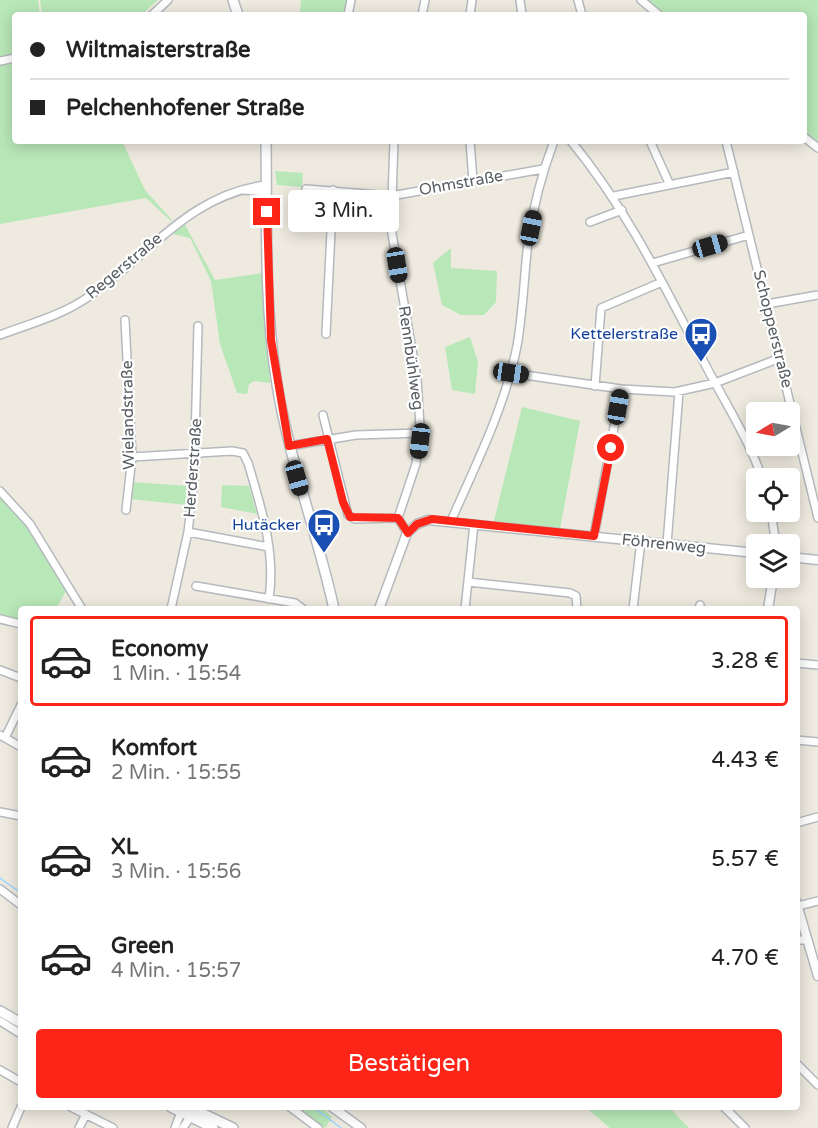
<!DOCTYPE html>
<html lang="de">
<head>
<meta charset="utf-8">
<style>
  :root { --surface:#fff; --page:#f6f6f6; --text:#222; --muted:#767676; --line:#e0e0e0; --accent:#fc2517 }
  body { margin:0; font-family:"Varela Round",sans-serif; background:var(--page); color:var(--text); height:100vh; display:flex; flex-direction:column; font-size:22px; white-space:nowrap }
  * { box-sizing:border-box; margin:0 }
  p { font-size:20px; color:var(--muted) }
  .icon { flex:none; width:33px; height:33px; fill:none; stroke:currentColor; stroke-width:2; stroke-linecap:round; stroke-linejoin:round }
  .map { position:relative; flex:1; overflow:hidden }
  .sheet { position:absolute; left:18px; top:606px; width:782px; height:504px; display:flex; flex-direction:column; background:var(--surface); border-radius:6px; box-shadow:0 3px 15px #0003 }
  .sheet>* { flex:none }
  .banner { position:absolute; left:12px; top:12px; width:795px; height:132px; border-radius:6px; box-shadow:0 3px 15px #0003; display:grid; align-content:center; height:132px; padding:0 18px; background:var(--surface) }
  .needle { width:39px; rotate:260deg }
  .tools { position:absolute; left:746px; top:402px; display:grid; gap:12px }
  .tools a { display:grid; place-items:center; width:54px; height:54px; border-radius:6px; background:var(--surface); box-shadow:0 3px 15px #0003; font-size:30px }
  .end { position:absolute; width:27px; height:27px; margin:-14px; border:8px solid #fc2517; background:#fff; box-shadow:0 0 0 3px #fff }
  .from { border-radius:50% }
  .bubble { position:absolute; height:42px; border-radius:6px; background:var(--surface); box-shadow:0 3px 15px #0003; font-size:20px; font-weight:600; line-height:42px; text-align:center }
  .car { position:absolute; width:18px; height:36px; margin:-18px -9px; border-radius:8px; box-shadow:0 0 4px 2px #0007; background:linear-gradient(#222 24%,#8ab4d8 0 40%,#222 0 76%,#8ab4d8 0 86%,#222 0) }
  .banner b { display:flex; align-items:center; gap:21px; height:57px; font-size:22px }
  .banner b+b { border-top:2px solid var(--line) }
  .banner i { width:15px; height:15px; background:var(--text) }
  ul { padding:10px 0 0; list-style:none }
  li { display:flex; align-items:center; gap:18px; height:90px; margin:0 12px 9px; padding:0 6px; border:3px solid transparent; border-radius:6px }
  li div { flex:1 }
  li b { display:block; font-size:22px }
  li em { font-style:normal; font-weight:600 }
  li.selected { border-color:var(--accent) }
  li>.icon { width:54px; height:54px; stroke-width:1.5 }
  .button { display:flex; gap:12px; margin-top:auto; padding:12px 18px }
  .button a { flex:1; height:69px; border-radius:6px; background:var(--accent); color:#fff; font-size:24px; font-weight:600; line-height:69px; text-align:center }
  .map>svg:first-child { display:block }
</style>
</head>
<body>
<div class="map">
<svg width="818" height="1128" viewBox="0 0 818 1128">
  <rect width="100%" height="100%" fill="#eeeadf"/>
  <path fill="#b9e8b8" d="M0,0H38L40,15H15V55L0,58Z
    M40,0H158L141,15H85L84,13L42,15Z
    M301,0H348L346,15H300L302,13L300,12Z
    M646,0H818V144L804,132V15H664Z
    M15,63V141H122L145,190L172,220L171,221L146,198L0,224V65Z
    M275,171L303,173L302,187L277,185Z
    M184,223L215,280L263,273L270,383L254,381L249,384L247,394L237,393L220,344L211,281L190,238L169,233Z
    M451,248V268L497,271L496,302L484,315H461L442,305L433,263Z
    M470,337L478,362L475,394L452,390L445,347Z
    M522,407L580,421L560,529L494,521Z
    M131,482L189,486L187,505L130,499Z
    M222,485L249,486L257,514L221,507Z
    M0,495L33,534L67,589L56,609H21V620L0,615Z
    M293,1107H321L332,1117L325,1128Z
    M585,1107H669L689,1128H610Z"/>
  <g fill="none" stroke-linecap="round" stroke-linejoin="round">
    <path stroke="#9ed6ff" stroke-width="1.5" d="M0,878L21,893
      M313,1107L341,1128"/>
    <g stroke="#b5b9be" stroke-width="10">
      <path id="minor" d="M520,0L522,15
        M578,0L582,15
        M641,0L659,15
        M152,15L168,0
        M348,15L351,0
        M422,15L425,0
        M470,15L472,0
        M0,61L15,58
        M804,137L818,148
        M394,141L391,228L417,379L420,426L416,464L398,518L407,533
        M470,141L473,181
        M571,141C629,212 665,288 707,368C726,404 749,440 762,478
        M650,141L669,183
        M726,141L818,518
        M306,189L391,196L543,169
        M243,190L267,192
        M614,196L734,172
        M590,222L622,210
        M653,263L749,235
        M767,304L818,295
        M125,320L132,457L126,510
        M326,334L333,190
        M0,335C29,324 63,315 88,297C148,256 190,194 266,185
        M511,373L621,389L675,392L715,383L780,358
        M595,386L601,308L662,282
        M323,415L348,515L355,519L398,518
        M289,446L356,435L420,433
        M132,457L232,451L243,453L248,463C261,507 276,552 269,599
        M0,491L30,524L82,609
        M771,512L776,544
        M451,521C476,464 505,407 517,346C523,312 524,277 528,242C533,208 542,173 554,141
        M188,532L269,547
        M594,536L621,389
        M667,544L679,392
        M468,582L570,593L576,596L577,609
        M196,586L295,603L303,609
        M171,609L188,532L194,479L198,326
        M465,609L474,524
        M633,609L641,541
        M699,609L700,605
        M0,619L21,624
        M796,663L818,665
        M0,670L21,678
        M0,735L21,747
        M5,738L21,705
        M796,740L818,742
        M0,812L21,816
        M796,823L818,817
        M0,889L21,905
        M798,906L818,901
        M796,940H807
        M0,1021L21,1034
        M796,1063L818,1085
        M0,1070L21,1082
        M71,1107L113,1128
        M290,1107L318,1128
        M724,1107L745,1128
        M12,1128L21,1107
        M79,1128L86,1114
        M175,1128L181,1112
        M183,1128L190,1117"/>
    </g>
    <g stroke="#b5b9be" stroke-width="11">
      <path id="tertiary" d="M789,557L818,560
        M379,609L407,533L417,524L428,520L756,553
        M768,609L773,578
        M796,901L818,976
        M332,1107L361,1128"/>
    </g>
    <g stroke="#b5bac0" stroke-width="12">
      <path id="secondary" d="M233,0L238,15
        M266,141C267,220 264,300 276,378C288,458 317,531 334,609
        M0,1011L21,1023
        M171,1107L213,1128
        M189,1107L233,1128"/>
    </g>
    <use href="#minor" stroke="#fff" stroke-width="7"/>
    <use href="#tertiary" stroke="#fff" stroke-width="8"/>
    <use href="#secondary" stroke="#fff" stroke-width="9"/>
  </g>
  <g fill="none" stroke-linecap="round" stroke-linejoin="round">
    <path stroke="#fc2517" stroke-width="8" d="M267,212L271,340L289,446L327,439L343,502L350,517L398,518L408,533L417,524L432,519L594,536L611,448"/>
  </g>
  <defs>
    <g id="bus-pin" transform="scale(1.725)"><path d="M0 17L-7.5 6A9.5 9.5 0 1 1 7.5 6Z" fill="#1a4fb4" stroke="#fff"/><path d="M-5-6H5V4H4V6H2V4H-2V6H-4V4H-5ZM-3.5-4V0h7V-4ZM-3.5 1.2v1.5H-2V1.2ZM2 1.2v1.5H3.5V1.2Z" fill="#fff"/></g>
  </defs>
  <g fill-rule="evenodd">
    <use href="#bus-pin" x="701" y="334"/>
    <use href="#bus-pin" x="324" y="525"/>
  </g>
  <g text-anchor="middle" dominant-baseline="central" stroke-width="4.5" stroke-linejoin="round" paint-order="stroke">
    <g font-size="16" fill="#585d62" stroke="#fff">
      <text transform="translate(461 183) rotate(-10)">Ohmstraße</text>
      <text transform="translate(124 266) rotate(-40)">Regerstraße</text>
      <text transform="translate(773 329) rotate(76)">Schopperstraße</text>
      <text transform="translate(411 358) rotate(82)">Rennbühlweg</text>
      <text transform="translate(128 415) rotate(-91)">Wielandstraße</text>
      <text transform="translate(193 468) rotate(-86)">Herderstraße</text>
      <text transform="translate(664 544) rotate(6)">Föhrenweg</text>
    </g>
    <g font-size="16" fill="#164399" stroke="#fff" text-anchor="end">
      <text x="678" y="334">Kettelerstraße</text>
      <text x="301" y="525">Hutäcker</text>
    </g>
  </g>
</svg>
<div class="tools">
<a><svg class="needle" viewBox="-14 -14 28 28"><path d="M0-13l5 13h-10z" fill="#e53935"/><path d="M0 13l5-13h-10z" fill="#767676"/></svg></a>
<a><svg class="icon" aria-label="locate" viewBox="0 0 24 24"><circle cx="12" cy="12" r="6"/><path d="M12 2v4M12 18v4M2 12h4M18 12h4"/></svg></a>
<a><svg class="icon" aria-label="layers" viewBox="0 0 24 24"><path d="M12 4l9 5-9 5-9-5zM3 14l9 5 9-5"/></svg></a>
</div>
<i class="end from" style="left:611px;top:448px"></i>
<i class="end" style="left:267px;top:212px"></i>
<div class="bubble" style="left:288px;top:190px;width:111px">3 Min.</div>
<i class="car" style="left:531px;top:228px;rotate:11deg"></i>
<i class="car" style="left:710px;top:246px;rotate:74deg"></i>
<i class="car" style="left:397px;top:265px;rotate:171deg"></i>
<i class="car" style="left:511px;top:373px;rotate:98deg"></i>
<i class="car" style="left:618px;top:407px;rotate:10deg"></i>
<i class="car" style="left:420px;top:441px;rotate:187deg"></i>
<i class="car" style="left:297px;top:478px;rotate:164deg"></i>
<div class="banner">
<b><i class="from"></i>Wiltmaisterstraße</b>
<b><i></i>Pelchenhofener Straße</b>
</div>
<section class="sheet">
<ul>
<li class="selected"><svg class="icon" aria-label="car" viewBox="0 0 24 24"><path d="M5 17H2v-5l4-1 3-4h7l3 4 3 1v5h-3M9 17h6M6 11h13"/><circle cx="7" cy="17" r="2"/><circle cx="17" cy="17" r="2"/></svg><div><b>Economy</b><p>1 Min. · 15:54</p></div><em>3.28 €</em></li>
<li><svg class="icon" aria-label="car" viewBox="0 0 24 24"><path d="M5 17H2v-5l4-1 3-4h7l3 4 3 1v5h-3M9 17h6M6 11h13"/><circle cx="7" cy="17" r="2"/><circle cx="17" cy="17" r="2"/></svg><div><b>Komfort</b><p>2 Min. · 15:55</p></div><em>4.43 €</em></li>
<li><svg class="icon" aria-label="car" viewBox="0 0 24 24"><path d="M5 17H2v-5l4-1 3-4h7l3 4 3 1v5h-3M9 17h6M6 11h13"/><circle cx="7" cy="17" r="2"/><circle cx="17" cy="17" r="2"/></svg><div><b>XL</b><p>3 Min. · 15:56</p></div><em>5.57 €</em></li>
<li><svg class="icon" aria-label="car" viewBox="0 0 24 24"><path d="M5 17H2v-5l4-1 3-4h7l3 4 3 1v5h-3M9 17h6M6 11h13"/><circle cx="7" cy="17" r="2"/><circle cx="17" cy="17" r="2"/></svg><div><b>Green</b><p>4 Min. · 15:57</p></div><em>4.70 €</em></li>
</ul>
<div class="button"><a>Bestätigen</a></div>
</section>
</div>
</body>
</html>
